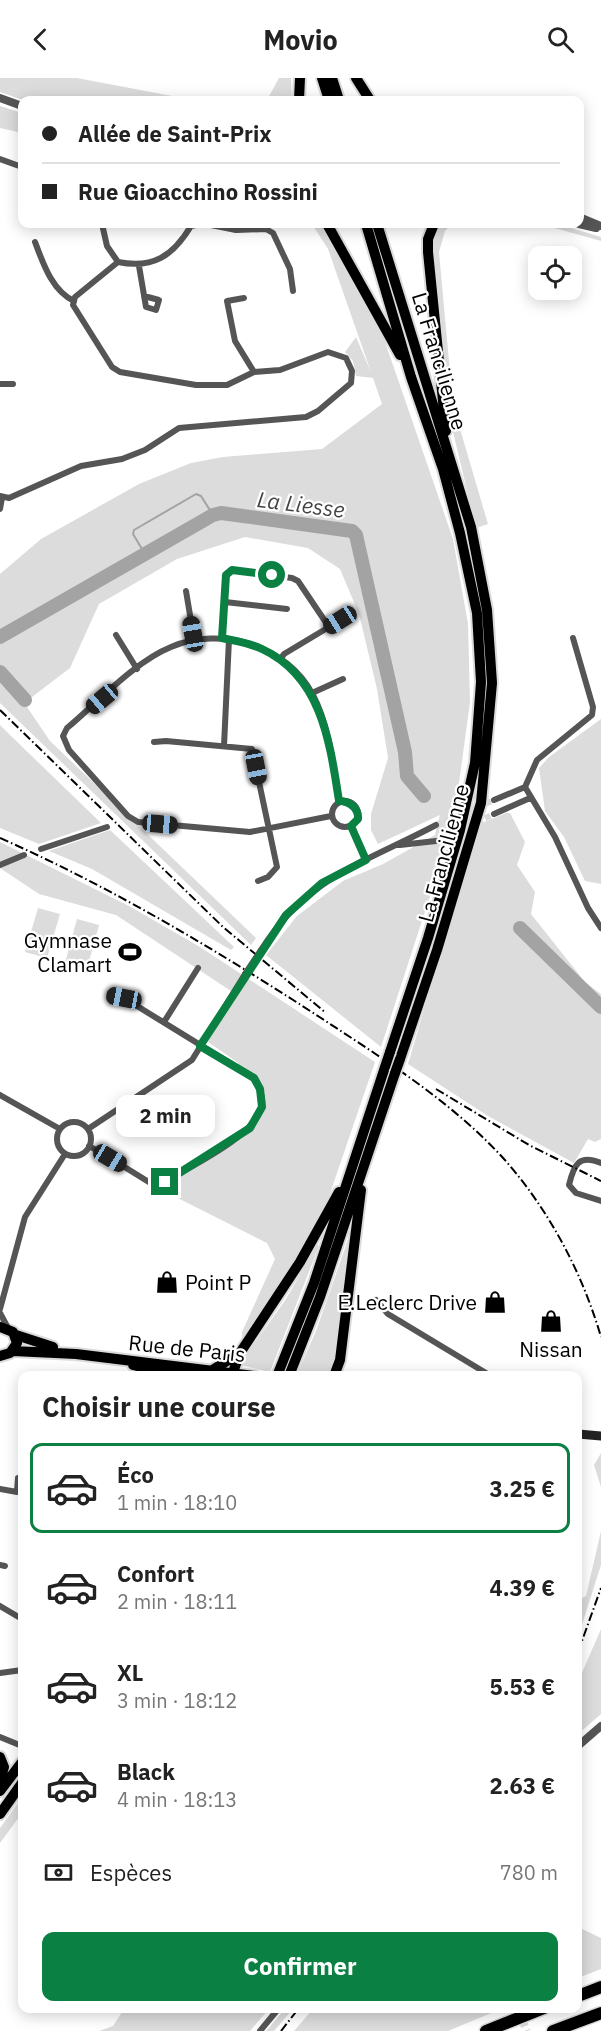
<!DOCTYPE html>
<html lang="fr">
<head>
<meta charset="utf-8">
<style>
  :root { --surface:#fff; --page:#f2f2f2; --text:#222; --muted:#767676; --line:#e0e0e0; --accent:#0b8043 }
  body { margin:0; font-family:"IBM Plex Sans",sans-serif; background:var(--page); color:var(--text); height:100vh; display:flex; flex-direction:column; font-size:22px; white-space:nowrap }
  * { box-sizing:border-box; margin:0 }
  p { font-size:20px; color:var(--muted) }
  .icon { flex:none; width:33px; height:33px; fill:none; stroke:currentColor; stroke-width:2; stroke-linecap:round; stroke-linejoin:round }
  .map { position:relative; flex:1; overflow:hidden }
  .details { position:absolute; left:18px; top:1293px; width:564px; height:642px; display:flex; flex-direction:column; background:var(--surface); border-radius:12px; box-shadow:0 3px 15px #0003 }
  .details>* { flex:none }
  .top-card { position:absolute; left:18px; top:18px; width:566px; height:132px; border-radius:12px; box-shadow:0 3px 15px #0003; display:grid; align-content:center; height:132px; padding:0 24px; background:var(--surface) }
  .fabs { position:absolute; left:528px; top:168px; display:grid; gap:12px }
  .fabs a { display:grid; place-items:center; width:54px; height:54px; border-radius:12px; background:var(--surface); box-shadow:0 3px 15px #0003; font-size:30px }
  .end { position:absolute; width:27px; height:27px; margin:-14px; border:8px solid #0b8043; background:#fff; box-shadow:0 0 0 3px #fff }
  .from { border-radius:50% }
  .bubble { position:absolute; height:42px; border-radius:12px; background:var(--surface); box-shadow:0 3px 15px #0003; font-size:20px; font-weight:700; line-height:42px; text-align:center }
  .car { position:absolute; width:18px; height:36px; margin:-18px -9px; border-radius:8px; box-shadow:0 0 4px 2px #0007; background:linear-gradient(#222 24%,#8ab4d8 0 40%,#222 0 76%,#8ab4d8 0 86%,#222 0) }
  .top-card b { display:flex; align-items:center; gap:21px; height:57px; font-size:22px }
  .top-card b+b { border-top:2px solid var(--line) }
  .top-card i { width:15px; height:15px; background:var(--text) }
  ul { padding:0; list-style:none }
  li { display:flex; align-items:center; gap:18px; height:90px; margin:0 12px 9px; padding:0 12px; border:3px solid transparent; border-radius:12px }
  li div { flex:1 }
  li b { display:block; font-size:22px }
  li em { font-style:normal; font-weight:700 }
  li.on { border-color:var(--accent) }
  li>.icon { width:54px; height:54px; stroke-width:1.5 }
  h2 { padding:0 24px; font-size:27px; line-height:72px }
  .pay { display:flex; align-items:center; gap:15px; height:66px; padding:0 24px; font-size:22px }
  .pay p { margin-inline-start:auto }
  .action { display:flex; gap:12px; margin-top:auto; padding:12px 24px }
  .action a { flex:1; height:69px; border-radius:12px; background:var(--accent); color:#fff; font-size:24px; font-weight:700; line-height:69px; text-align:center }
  header { display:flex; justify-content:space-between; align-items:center; height:78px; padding:0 24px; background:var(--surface); font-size:27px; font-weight:700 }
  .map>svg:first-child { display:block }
</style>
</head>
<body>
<header><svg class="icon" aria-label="back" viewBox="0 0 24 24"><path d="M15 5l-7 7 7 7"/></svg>Movio<svg class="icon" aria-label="search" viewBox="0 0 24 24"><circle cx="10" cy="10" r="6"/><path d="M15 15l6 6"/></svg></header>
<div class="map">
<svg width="601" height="1953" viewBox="0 0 601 1953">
  <rect width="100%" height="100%" fill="#fff"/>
  <path fill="#dcdcdc" d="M0,0H77L193,22H23L0,14Z
    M279,0H291L292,22H267Z
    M0,28L22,35V55L0,50Z
    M312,146H321L384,261L453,461L468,546L470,624L459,705L446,769L381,969L266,877L297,838L343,803L383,786L435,757L440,737L378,766L371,752V736L388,680L377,611L359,536L340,491L308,470L245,459L177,481L99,526L70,590L32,619L27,629L50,663L256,860L251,867L0,625V496L41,461L139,406L191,385L223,379L322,371L382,326L373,300L356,298L353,283L345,274L356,259L371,294L328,171Z
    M438,146H452L445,153L439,174L453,327L488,446L476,450L448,333L432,178V159Z
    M540,146H558L601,159V163Z
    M601,641V806L585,803L564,759L545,733L539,690L549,679Z
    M0,647L10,657L101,745L39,766L0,750Z
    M506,735H510L525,764L517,787L535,814L531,836L585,904L601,916V1061L595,1064L588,1061L574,1085L488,1038L408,986L479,746Z
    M110,752L234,869L231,872L92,791L49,773Z
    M0,764L129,828L200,869L375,984L325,1130L299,1175L242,1262V1254L275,1181L267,1165L154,1108L253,1047L260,1028L255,1007L237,984L208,964L234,915L116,837L39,816L0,790Z
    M38,830L60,836L47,880L25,874Z
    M77,841L99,847L87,891L65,885Z
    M351,1153L336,1281L327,1297L296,1298L316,1253Z
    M317,1167L319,1168L270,1294L239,1287L286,1221Z
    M601,1375V1409L594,1387Z
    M601,1453V1487L578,1559V1522L586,1518Z
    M601,1551V1636L578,1656V1604Z
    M22,1719V1735L0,1765V1750Z
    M578,1849L601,1860V1891L578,1900Z
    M124,1931V1930L269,1931L250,1953H99L113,1948Z
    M285,1931H293L274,1953H266Z
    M313,1931V1930L501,1931L448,1953H294Z"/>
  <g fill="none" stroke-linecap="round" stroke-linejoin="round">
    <path stroke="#a3a3a3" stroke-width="2" d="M145,476L133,456L134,452L196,416L201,418L213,437"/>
    <path stroke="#a3a3a3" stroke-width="14" d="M0,559L213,437L221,435L352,453L356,457L405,674L407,698L424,718
      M0,594L25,622
      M520,850L601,929"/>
    <path stroke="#d9d9d9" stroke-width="6" stroke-dasharray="6 3" stroke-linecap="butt" d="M436,747L494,722
      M436,763L494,736"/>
    <path stroke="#d9d9d9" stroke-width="8" stroke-dasharray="8 4" stroke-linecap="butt" d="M517,1930L527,1953"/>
    <g stroke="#dbdbdb" stroke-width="14">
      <path id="primary" d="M0,1249L13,1254L17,1265L10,1275L0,1278
        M16,1257L53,1269
        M13,1273L76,1276L254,1298
        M133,1287L177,1298"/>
    </g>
    <g stroke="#dbdbdb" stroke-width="14">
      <path id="trunk" d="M322,0L329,22
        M332,0L339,22
        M356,0L370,22
        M299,22L300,0
        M327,146L400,277
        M366,146L411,299L443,391L460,455L477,535L481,604L475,685L460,752L428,860L390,974
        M377,146L471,449L487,532L492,605L481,725L437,872L400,981
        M434,146L428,161V174L446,353
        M214,1291L240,1275
        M233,1294L240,1275L300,1184L339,1114
        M277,1298L314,1205L385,989
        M289,1298L320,1219L395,995
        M334,1298L340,1282L361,1112
        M0,1679L4,1689L0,1702
        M0,1713L22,1684
        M0,1736L22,1705"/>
    </g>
    <g stroke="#dbdbdb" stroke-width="15">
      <path id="motorway" d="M578,1918L601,1909
        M486,1953L544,1930
        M553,1953L601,1935"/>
    </g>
    <path stroke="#555" stroke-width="6" d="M0,81L22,89
      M206,146L236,152L266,151L273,155L290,191L293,213
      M35,164C43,185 52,213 74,223
      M118,184C153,191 173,178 191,148L201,146
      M139,188L146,229L156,232L159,222L144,218
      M244,220L227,223L235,263L254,294
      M0,306H13
      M0,418L9,420L81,388L122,381L145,372L179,350L306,339L318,333L351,305L352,293L346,280L328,274L280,292L254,294L227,307H196L120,294L112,289L73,227L75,219L118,184L107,168L102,146
      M0,431L2,420
      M186,513L194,561
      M225,524L287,531
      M329,549L353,534
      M116,557L137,591
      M222,560L226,497L232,492L292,500L298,503L329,549L284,576L280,582
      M312,615L343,601
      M154,664L166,663L252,671L277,789L268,799L258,803
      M224,668L229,561
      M525,709L537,682L592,637L593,629L573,560
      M525,709L555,759L588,830L601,850
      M494,722L525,709
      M332 736a13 13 0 1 1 26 0a13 13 0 1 1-26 0Z
      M494,736L530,720
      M331,738L250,754L138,744L128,738L69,672L63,658L67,650C97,625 134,584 171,569C221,548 287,567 313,617C330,650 333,688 339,723
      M351,748L366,782
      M400,767L436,763
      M41,771L107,749
      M0,787L24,777
      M261,872C307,799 364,785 436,747
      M164,944L198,890
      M0,1017L60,1051
      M57 1061a17 17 0 1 1 34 0a17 17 0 1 1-34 0Z
      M88,1051L192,982L245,896
      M89,1068L98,1073
      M110,1080L152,1106L165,1104C192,1087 250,1061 261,1031C265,1021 259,1009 254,1000L124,920L111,917
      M601,1085C579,1076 574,1086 569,1107L576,1115L601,1123
      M376,1222L388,1236L491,1298
      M0,1231L25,1139L65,1076
      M0,1235L8,1250
      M0,1411L17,1414L18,1400
      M0,1487L5,1488
      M0,1528L22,1541
      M0,1595L22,1592
      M0,1659L22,1668
      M260,1953L279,1930"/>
    <path stroke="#555" stroke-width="8" d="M0,20L22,28
      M579,139L601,148
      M579,146L596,150
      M578,1668L601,1648"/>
    <path stroke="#222" stroke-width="9" d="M578,1356L601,1358"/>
    <use href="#primary" stroke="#000" stroke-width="10"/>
    <use href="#trunk" stroke="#000" stroke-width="10"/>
    <use href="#motorway" stroke="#000" stroke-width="12"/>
    <path stroke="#000" stroke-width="2" stroke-dasharray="9 3 1.5 3" stroke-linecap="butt" d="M0,632L223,849L326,935
      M0,760C113,810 218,873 321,940C385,982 452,1024 504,1081C549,1132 582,1194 601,1259
      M436,1011L529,1067L601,1103
      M578,1574L601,1510
      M281,1953L299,1930"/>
    <g stroke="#dbdbdb" stroke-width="14" stroke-linecap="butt">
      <path id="trunk-bridge" d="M385,989L390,974
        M395,995L400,981"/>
    </g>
    <path stroke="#555" stroke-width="6" d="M245,896L261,872"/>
    <use href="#trunk-bridge" stroke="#000" stroke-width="10"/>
  </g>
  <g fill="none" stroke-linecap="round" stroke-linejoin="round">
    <path stroke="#0b8043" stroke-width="8" d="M165,1104L250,1050L262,1029L260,1011L254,1000L200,968L286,837L322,805L366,782L351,748L358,741C359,730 349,723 339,723C330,665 322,599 262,571C250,565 236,563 222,560L226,497L232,492L272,497"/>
  </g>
  <defs>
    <g id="stadium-bare" transform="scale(1.8)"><path d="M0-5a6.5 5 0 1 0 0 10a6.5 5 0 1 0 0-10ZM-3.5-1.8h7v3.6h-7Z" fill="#000" stroke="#fff" stroke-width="2.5" paint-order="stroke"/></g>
    <g id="shop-bare" transform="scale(1.8)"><path d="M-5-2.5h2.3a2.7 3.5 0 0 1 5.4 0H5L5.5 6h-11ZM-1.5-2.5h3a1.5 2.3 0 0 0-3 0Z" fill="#000" stroke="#fff" stroke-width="2.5" paint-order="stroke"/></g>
  </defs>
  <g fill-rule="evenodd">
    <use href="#stadium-bare" x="130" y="874"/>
    <use href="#shop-bare" x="167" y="1204"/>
    <use href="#shop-bare" x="495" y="1224"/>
    <use href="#shop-bare" x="551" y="1243"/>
  </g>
  <g text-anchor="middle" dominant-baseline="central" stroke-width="4.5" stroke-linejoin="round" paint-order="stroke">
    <g font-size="21" fill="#000" stroke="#fff">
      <text transform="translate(440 283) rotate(73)">La Francilienne</text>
      <text transform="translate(443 775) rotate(-75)">La Francilienne</text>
      <text transform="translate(187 1270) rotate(6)">Rue de Paris</text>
    </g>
    <g font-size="21" fill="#000" stroke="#fff" text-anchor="end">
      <text x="112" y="862">Gymnase<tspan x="112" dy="24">Clamart</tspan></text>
      <text x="185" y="1204" text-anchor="start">Point P</text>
      <text x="477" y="1224">E.Leclerc Drive</text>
      <text x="551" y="1271" text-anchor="middle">Nissan</text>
    </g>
    <g font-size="22" font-style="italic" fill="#444" stroke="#fff">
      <text transform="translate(301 426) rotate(7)">La Liesse</text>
    </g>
  </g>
</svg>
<div class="fabs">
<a><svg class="icon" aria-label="locate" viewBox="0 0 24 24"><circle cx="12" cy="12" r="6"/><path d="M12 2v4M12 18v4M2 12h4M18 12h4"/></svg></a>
</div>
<i class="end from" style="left:272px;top:497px"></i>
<i class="end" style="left:165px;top:1104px"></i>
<div class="bubble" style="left:116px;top:1017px;width:99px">2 min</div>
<i class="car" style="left:340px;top:542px;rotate:238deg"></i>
<i class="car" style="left:193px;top:556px;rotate:350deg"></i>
<i class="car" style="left:102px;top:621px;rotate:230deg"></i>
<i class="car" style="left:256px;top:689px;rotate:169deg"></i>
<i class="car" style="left:160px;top:746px;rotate:95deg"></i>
<i class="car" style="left:124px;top:920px;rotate:281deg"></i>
<i class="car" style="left:110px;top:1080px;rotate:121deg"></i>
<div class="top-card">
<b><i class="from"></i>Allée de Saint-Prix</b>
<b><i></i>Rue Gioacchino Rossini</b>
</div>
<section class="details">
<h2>Choisir une course</h2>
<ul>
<li class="on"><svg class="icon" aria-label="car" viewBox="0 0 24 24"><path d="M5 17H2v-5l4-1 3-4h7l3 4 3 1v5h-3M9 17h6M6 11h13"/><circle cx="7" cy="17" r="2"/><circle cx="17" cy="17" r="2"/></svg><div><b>Éco</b><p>1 min · 18:10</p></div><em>3.25 €</em></li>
<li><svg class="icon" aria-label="car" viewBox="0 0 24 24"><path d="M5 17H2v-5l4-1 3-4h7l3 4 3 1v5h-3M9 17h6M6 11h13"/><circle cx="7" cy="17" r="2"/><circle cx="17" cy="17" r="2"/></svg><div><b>Confort</b><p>2 min · 18:11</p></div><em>4.39 €</em></li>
<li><svg class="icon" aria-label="car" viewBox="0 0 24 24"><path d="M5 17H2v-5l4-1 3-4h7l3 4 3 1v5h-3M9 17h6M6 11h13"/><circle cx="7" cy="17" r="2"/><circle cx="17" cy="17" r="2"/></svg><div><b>XL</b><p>3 min · 18:12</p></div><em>5.53 €</em></li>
<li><svg class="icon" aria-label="car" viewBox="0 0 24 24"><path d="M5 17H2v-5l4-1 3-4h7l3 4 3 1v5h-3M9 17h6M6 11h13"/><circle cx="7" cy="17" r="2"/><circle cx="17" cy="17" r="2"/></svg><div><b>Black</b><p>4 min · 18:13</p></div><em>2.63 €</em></li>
</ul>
<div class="pay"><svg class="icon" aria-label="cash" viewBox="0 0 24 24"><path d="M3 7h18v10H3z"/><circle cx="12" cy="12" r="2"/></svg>Espèces<p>780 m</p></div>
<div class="action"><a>Confirmer</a></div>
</section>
</div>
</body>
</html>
